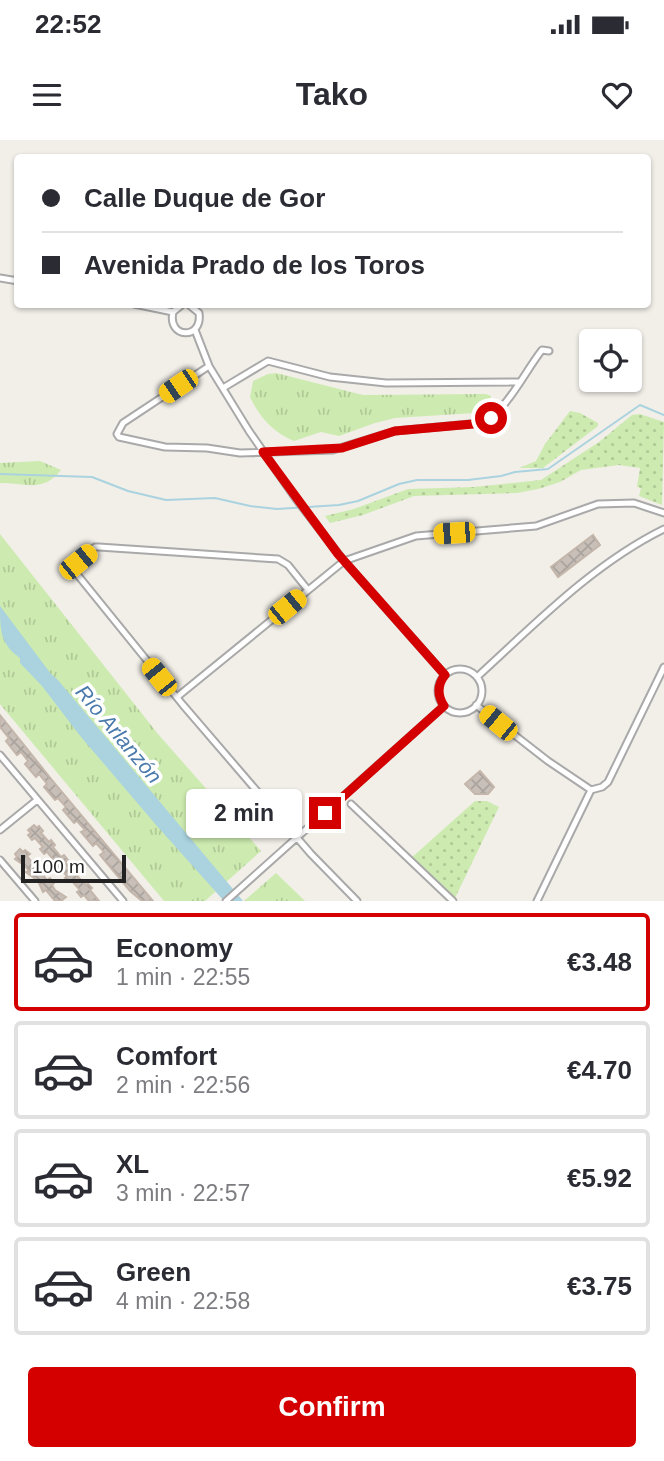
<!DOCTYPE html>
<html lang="en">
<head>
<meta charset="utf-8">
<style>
  :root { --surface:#fff; --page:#f2f2f3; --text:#2b2b33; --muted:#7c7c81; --line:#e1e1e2; --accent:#d40000 }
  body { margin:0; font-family:Helvetica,sans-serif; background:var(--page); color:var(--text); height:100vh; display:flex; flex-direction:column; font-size:26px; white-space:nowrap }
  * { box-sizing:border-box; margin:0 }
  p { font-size:23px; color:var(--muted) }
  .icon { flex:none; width:38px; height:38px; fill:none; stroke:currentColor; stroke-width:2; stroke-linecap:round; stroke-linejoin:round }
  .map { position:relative; height:761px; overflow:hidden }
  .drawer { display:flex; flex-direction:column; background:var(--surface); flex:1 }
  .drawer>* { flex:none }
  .banner { position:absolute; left:14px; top:14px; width:637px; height:154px; border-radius:7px; box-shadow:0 2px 5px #0004; display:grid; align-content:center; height:154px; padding:0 28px; background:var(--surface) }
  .controls { position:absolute; left:579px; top:189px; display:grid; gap:14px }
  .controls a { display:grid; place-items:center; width:63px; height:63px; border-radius:7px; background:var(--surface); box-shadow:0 2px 5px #0004; font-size:35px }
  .scale { position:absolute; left:21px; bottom:18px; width:105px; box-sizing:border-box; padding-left:7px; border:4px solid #222; border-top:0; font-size:19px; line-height:24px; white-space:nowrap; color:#222; -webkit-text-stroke:5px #fff; paint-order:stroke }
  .end { position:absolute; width:32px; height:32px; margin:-16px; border:9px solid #d40000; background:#fff; box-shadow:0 0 0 4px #fff }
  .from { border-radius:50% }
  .bubble { position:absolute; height:49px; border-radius:7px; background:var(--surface); box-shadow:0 2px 5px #0004; font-size:23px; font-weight:800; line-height:49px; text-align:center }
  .car { position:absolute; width:21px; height:42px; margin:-21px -10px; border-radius:9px; box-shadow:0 0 5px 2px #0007; background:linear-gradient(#f5c518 24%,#345 0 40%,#f5c518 0 76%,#345 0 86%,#f5c518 0) }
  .banner b { display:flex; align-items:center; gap:24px; height:66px; font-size:26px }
  .banner b+b { border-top:2px solid var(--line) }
  .banner i { width:18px; height:18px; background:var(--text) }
  ul { padding:12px 0 0; list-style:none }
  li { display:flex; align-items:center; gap:21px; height:98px; margin:0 14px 10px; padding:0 14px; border:4px solid var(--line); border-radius:7px }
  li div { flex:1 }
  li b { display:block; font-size:26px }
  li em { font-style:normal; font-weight:800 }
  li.on { border-color:var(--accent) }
  li>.icon { width:63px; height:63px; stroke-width:1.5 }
  .button { display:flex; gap:14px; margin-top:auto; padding:14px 28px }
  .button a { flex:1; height:80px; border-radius:7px; background:var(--accent); color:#fff; font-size:28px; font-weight:800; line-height:80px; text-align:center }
  .status { display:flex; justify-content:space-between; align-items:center; height:49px; padding:0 35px; background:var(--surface); direction:ltr }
  .status svg { height:19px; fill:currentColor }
  header { display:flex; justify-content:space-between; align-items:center; height:91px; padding:0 28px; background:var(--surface); font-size:32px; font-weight:800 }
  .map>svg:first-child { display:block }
</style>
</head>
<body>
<div class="status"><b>22:52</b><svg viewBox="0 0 49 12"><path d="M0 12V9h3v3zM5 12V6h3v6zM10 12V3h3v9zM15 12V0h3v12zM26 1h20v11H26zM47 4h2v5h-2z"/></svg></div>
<header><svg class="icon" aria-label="menu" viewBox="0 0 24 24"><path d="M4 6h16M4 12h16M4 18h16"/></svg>Tako<svg class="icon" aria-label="heart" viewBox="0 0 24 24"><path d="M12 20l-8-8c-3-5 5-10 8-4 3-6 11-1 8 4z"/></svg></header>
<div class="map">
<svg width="664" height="761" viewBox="0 0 664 761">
  <defs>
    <pattern id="grass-tufts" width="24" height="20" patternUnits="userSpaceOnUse" patternTransform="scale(1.75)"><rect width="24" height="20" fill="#cdebb0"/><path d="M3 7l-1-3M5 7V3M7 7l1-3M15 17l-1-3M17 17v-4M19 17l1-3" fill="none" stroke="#b0c997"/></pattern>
    <pattern id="garden-dots" width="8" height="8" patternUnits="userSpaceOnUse" patternTransform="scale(1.75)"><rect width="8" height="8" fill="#cdebb0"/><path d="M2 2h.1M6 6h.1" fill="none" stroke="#b0c997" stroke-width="1.8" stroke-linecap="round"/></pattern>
    <pattern id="building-cross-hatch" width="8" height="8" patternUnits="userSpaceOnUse" patternTransform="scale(1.75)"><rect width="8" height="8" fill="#c7bfb8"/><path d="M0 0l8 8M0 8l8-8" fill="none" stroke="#aba49e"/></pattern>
  </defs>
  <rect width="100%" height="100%" fill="#f2efe9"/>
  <path fill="url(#grass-tufts)" d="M276,233L363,255L486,254L491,256V261L482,271L475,273L395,278L375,283L339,296L321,292L294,301C273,292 260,278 250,257L253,241L268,234Z
    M40,321L61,330C43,353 26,343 0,343V323Z
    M0,394L158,594L261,711L205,761H164L0,564Z
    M276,733L305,761H244Z"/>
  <path fill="url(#garden-dots)" d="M570,271L580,273L598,283V286L543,328H519L536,321L545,304Z
    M640,274L664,282L662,365L639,356L641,348L637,347L640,328L619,325L581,330L560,342L538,349L517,353L414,356L363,375L330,383L325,376L354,369L408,349L474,347L541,340L599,302L632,275Z
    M475,661H487L499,667L455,758L410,719Z"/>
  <path fill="#aad3df" d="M0,466L51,534L57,539L243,761H224L157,686L81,597L42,546L20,523V518C0,504 0,489 0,466Z"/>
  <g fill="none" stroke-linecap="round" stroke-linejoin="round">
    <path stroke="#aad3df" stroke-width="2" d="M0,334L92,337L128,351L166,360L215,358L250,366L277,369L339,365L358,361L399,344L417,340H468L501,336L515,332L548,329L640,265L664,275"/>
  </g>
  <path fill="url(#building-cross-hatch)" stroke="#c4b6ab" stroke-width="2" d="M593,395L600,405L558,437L551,427Z
    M0,575L52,640L153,761H142L130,751L100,715L104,712L96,703L93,706L81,692L85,690L77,681L74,683L63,670L66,667L58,658L55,660L44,647L47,644L39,634L36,637L25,624L28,621L21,612L17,615L6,601L9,598L0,587Z
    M480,631L494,647L488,654H475L465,644Z
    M34,685L37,688L39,686L43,691L41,693L49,702L51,700L55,705L53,707L61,717L64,715L68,720L65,722L73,731L76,729L80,734L77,736L86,745L88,744L92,748L90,750L99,761H89L84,755L81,757L77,752L80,750L71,740L69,742L65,738L67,736L59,727L57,729L53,724L55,722L47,712L44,714L40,709L43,707L35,698L32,700L28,695L31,693L28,690Z
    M20,709L23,712L25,710L30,714L27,716L35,726L37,724L41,728L39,730L47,740L50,738L54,743L52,745L55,750L66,757L61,761H55L46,750L43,752L38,741L26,732L29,731L25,726L15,719L17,717L15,714Z"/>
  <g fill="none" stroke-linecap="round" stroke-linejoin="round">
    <g stroke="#a9a9a9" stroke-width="9">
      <path id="street" d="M0,138L18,141
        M134,164L173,172
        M183,164L173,172C167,199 203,200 199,173L188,164
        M195,190L209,226L249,291L296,359L344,421L445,535
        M209,226L123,283L117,294L119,297L165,307L207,308L240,313L333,310L395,291L480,283C505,275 525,231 542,210L549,211
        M223,248L268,221L330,237L386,243L519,242
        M308,450L288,425L278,419L99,407H95L72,428L183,565L311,714L357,761
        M438 551a22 22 0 1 1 44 0a22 22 0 1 1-44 0Z
        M477,537C535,484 593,424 664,389
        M177,557L344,421L416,396L536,386L598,364L634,363L664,373
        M476,565L548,621L591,650L602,647L608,642L664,527
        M0,615L123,761
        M351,664L453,761
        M0,690L37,660
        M0,720L35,761
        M226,761L444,566
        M537,761L591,650"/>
    </g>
    <use href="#street" stroke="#fff" stroke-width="5"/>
  </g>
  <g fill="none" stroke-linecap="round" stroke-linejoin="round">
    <path stroke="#d40000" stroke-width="9" d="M325,673L444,566C437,555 437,545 445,535L338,414L263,312L342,308L395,291L473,284L491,278"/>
  </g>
  <g text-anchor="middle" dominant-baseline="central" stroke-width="7" stroke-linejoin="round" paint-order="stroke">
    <g font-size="21" font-style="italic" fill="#4a7aab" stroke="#fff">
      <text transform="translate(119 594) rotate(50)">Río Arlanzón</text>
    </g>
  </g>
</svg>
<div class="controls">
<a><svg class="icon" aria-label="locate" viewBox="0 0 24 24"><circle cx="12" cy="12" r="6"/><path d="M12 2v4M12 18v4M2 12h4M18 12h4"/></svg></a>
</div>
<div class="scale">100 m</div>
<i class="end from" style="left:491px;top:278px"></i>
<i class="end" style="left:325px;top:673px"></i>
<div class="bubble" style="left:186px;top:649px;width:116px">2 min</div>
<i class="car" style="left:178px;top:246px;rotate:236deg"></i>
<i class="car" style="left:454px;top:393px;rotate:266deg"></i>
<i class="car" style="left:78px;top:422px;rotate:51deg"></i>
<i class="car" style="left:287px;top:467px;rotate:51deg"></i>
<i class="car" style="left:159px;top:537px;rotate:321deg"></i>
<i class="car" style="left:498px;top:583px;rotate:309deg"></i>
<div class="banner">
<b><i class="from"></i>Calle Duque de Gor</b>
<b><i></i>Avenida Prado de los Toros</b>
</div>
</div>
<section class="drawer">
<ul>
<li class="on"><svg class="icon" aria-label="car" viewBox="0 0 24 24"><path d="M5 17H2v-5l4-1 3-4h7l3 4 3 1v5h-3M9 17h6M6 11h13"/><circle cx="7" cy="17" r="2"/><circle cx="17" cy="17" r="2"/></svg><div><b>Economy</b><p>1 min · 22:55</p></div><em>€3.48</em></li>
<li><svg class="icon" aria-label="car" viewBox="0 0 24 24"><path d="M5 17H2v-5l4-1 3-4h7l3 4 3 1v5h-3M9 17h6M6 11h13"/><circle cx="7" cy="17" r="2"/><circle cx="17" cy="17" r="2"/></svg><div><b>Comfort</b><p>2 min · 22:56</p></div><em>€4.70</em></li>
<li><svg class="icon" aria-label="car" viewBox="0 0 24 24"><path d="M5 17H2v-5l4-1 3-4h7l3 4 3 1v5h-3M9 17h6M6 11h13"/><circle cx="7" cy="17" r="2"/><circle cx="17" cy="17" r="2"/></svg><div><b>XL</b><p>3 min · 22:57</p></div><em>€5.92</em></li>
<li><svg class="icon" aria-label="car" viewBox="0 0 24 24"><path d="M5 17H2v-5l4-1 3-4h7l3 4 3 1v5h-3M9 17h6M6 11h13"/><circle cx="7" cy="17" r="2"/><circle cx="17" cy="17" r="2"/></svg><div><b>Green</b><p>4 min · 22:58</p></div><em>€3.75</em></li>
</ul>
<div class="button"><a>Confirm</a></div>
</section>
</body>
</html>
